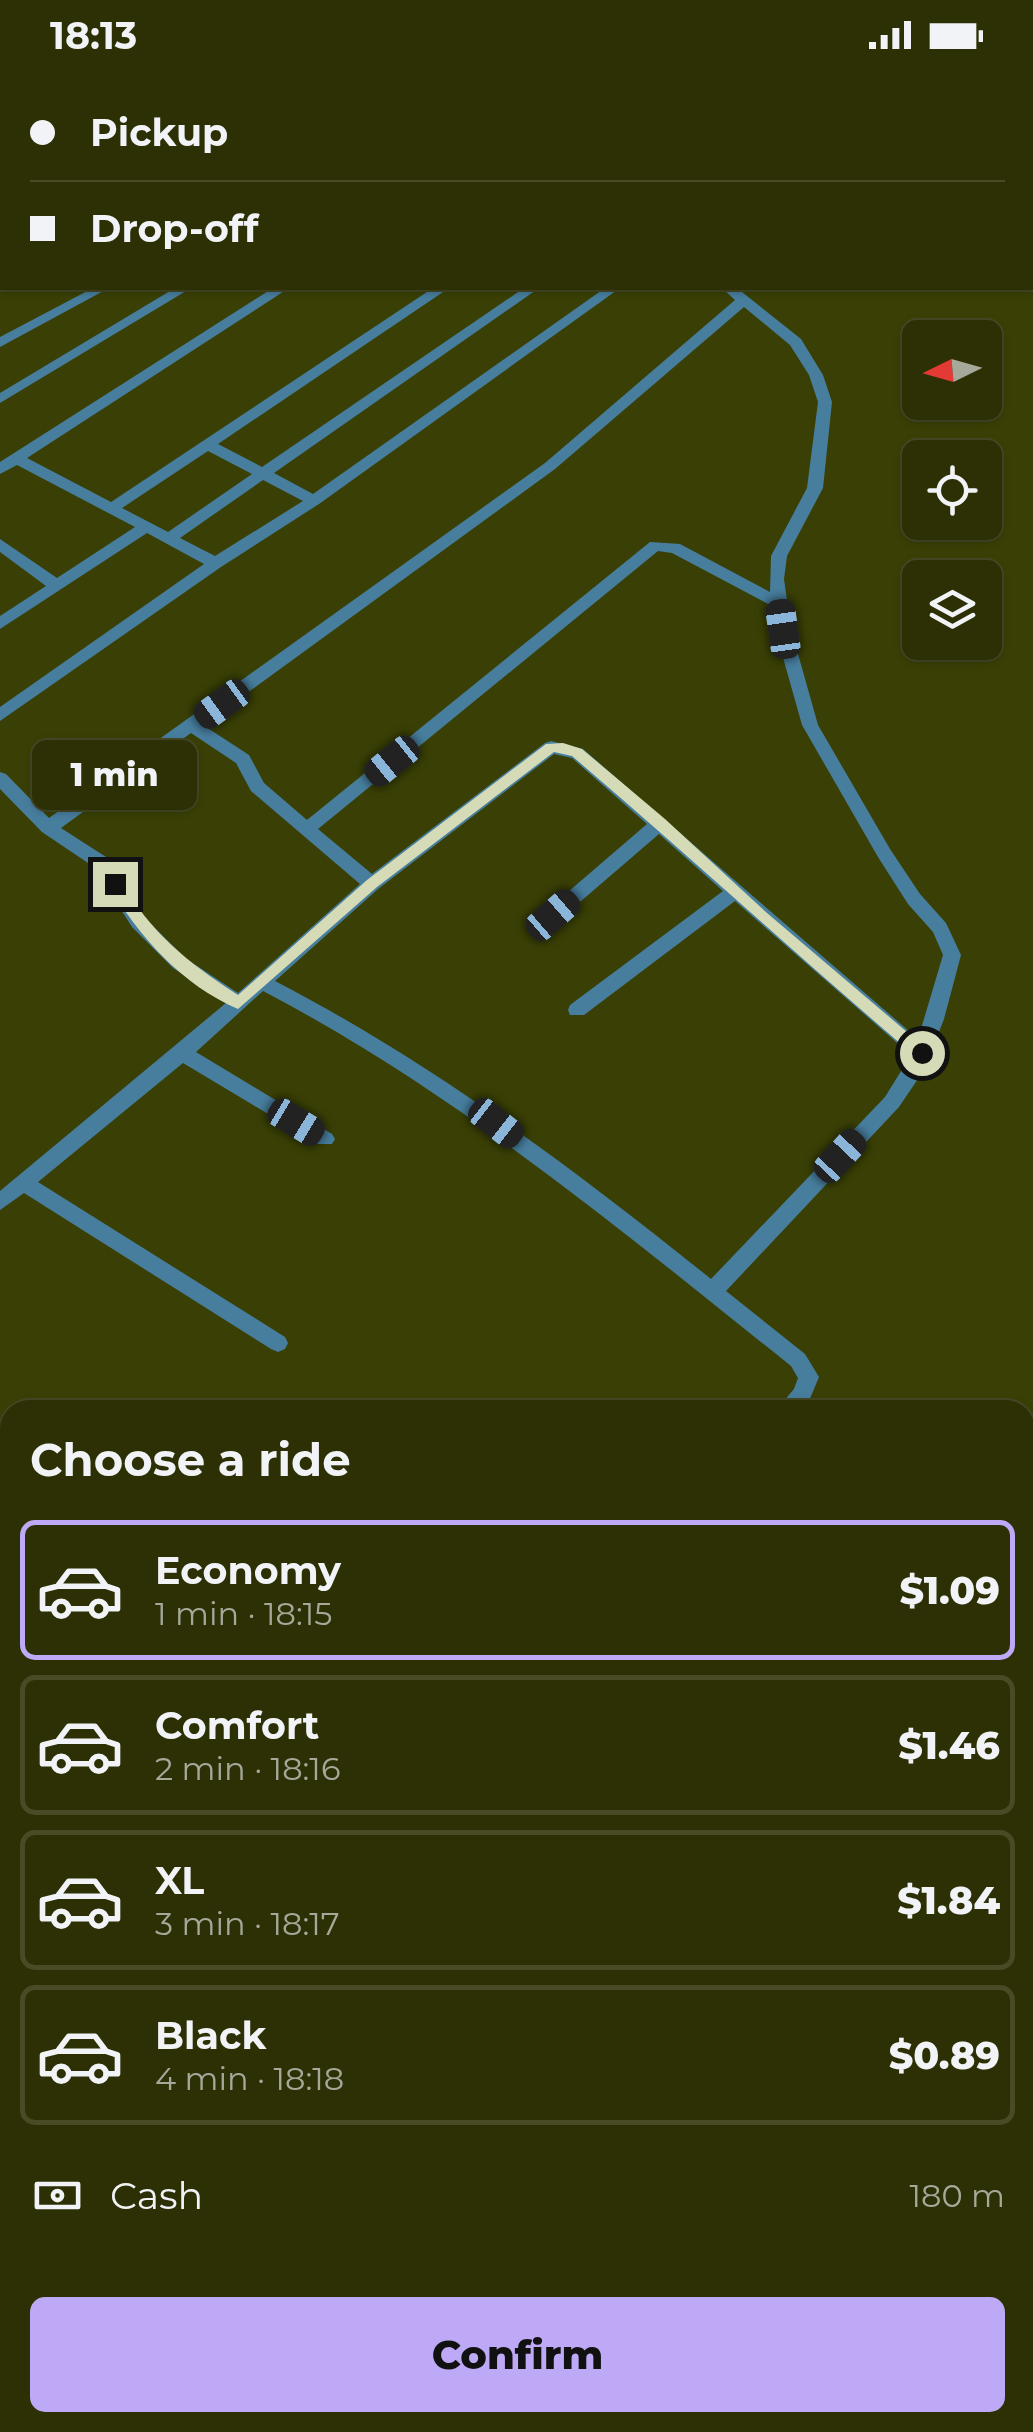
<!DOCTYPE html>
<html lang="en">
<head>
<meta charset="utf-8">
<style>
  :root { --surface:#2c3004; --page:#383c13; --text:#f1f3f6; --muted:#a6a99a; --line:#484b26; --accent:#bda9f5 }
  body { margin:0; font-family:Montserrat,sans-serif; background:var(--page); color:var(--text); height:100vh; display:flex; flex-direction:column; font-size:38px; white-space:nowrap }
  * { box-sizing:border-box; margin:0 }
  p { font-size:32px; color:var(--muted) }
  .icon { flex:none; width:55px; height:55px; fill:none; stroke:currentColor; stroke-width:2; stroke-linecap:round; stroke-linejoin:round }
  .map { position:relative; flex:1; overflow:hidden }
  .sheet { position:absolute; left:0px; top:1330px; width:1035px; height:1032px; display:flex; flex-direction:column; background:var(--surface); border-radius:30px 30px 0 0; box-shadow:0 2px 8px #0004,0 0 0 2px var(--line) }
  .sheet>* { flex:none }
  .banner { position:absolute; left:0px; top:0px; width:1035px; height:220px; box-shadow:0 2px 8px #0004,0 0 0 2px var(--line); display:grid; align-content:center; height:220px; padding:0 30px; background:var(--surface) }
  .needle { width:65px; rotate:265deg }
  .buttons { position:absolute; left:902px; top:250px; display:grid; gap:20px }
  .buttons a { display:grid; place-items:center; width:100px; height:100px; border-radius:15px; background:var(--surface); box-shadow:0 2px 8px #0004,0 0 0 2px var(--line); font-size:50px }
  .end { position:absolute; width:45px; height:45px; margin:-22px; border:12px solid #d5dbb7; background:#111; box-shadow:0 0 0 5px #111 }
  .from { border-radius:50% }
  .bubble { position:absolute; height:70px; border-radius:15px; background:var(--surface); box-shadow:0 2px 8px #0004,0 0 0 2px var(--line); font-size:32px; font-weight:800; line-height:70px; text-align:center }
  .car { position:absolute; width:30px; height:60px; margin:-30px -15px; border-radius:12px; box-shadow:0 0 8px 2px #0007; background:linear-gradient(#222 24%,#8ab4d8 0 40%,#222 0 76%,#8ab4d8 0 86%,#222 0) }
  .banner b { display:flex; align-items:center; gap:35px; height:95px; font-size:38px }
  .banner b+b { border-top:2px solid var(--line) }
  .banner i { width:25px; height:25px; background:var(--text) }
  ul { padding:0; list-style:none }
  li { display:flex; align-items:center; gap:30px; height:140px; margin:0 20px 15px; padding:0 10px; border:5px solid var(--line); border-radius:15px }
  li div { flex:1 }
  li b { display:block; font-size:38px }
  li em { font-style:normal; font-weight:800 }
  li.active { border-color:var(--accent) }
  li>.icon { width:90px; height:90px; stroke-width:1.5 }
  h2 { padding:0 30px; font-size:45px; line-height:120px }
  .pay { display:flex; align-items:center; gap:25px; height:110px; padding:0 30px; font-size:38px }
  .pay p { margin-inline-start:auto }
  .cta { display:flex; gap:20px; margin-top:auto; padding:20px 30px }
  .cta a { flex:1; height:115px; border-radius:15px; background:var(--accent); color:#111; font-size:40px; font-weight:800; line-height:115px; text-align:center }
  .status { display:flex; justify-content:space-between; align-items:center; height:70px; padding:0 50px; background:var(--surface); direction:ltr }
  .status svg { height:28px; fill:currentColor }
  .map>svg:first-child { display:block }
</style>
</head>
<body>
<div class="status"><b>18:13</b><svg viewBox="0 0 49 12"><path d="M0 12V9h3v3zM5 12V6h3v6zM10 12V3h3v9zM15 12V0h3v12zM26 1h20v11H26zM47 4h2v5h-2z"/></svg></div>
<div class="map">
<svg width="1033" height="2362" viewBox="0 0 1033 2362">
  <rect width="100%" height="100%" fill="#3a4005"/>
  <g fill="none" stroke-linecap="round" stroke-linejoin="round">
    <path fill="#477e9e" fill-rule="evenodd" d="M10,2297V2327L0,2332V2302Z
      M382,2352H419L414,2362H378Z"/>
    <path fill="#477e9e" fill-rule="evenodd" d="M93,218H109L0,277V267Z
      M175,218H191L0,333V323Z
      M273,218H289L27,388L111,432L433,218H449L218,374L262,397L524,218H539L274,403L313,424L605,218H620L319,434L221,497L0,651V637L204,494L147,463L0,559V546L46,516L0,482V469L57,508L135,457L17,395L0,404V392ZM208,381L252,404L168,462L122,438ZM263,410L303,431L215,486L180,468Z
      M722,218H737L801,269L823,305L832,332L823,418L787,486L784,509L791,559L818,655L890,779L920,824L946,853L961,885L944,949L924,1000L899,1037L726,1221L805,1284L819,1307L809,1331L801,1340H776L794,1319L798,1308L791,1296C622,1161 456,1022 263,921L196,982L332,1064L335,1069L332,1074H318L183,993L38,1112L285,1267L288,1273L285,1279L278,1282L271,1279L24,1123L0,1140V1121L226,933L173,898L132,857L94,797L42,762L0,719V702L6,704L49,748L545,393L735,230ZM744,237L790,275L809,305L818,332L807,418L771,486L770,522L680,474L650,472L307,750L264,713L249,685L203,655L555,399ZM658,481L672,483L772,536L775,559L802,655L878,787L908,834L933,862L943,885L918,969L583,679L551,671L545,673L372,804L318,759ZM191,663L236,693L251,721L360,814L238,923L185,888L144,847L106,787L61,758ZM554,684L572,688L647,754L547,840L544,845L547,850H559L659,764L723,821L570,935L568,940L570,945H584L735,831L911,985L885,1027L711,1209C573,1098 433,993 275,911L378,819Z
      M10,1937V1967L0,1971V1941Z"/>
  </g>
  <path fill="#d5dbb7" d="M563,673L582,679L665,749L767,843L927,979V987H916C800,888 688,785 572,686L554,682L377,817L238,939C182,915 138,866 108,814L120,810C152,864 186,891 238,925L367,810L546,674Z"/>
</svg>
<div class="buttons">
<a><svg class="needle" viewBox="-14 -14 28 28"><path d="M0-13l5 13h-10z" fill="#e53935"/><path d="M0 13l5-13h-10z" fill="#a6a99a"/></svg></a>
<a><svg class="icon" aria-label="locate" viewBox="0 0 24 24"><circle cx="12" cy="12" r="6"/><path d="M12 2v4M12 18v4M2 12h4M18 12h4"/></svg></a>
<a><svg class="icon" aria-label="layers" viewBox="0 0 24 24"><path d="M12 4l9 5-9 5-9-5zM3 14l9 5 9-5"/></svg></a>
</div>
<i class="end from" style="left:922px;top:983px"></i>
<i class="end" style="left:115px;top:814px"></i>
<div class="bubble" style="left:32px;top:670px;width:165px">1 min</div>
<i class="car" style="left:783px;top:559px;rotate:352deg"></i>
<i class="car" style="left:222px;top:634px;rotate:234deg"></i>
<i class="car" style="left:392px;top:691px;rotate:231deg"></i>
<i class="car" style="left:553px;top:845px;rotate:49deg"></i>
<i class="car" style="left:296px;top:1052px;rotate:121deg"></i>
<i class="car" style="left:496px;top:1053px;rotate:128deg"></i>
<i class="car" style="left:840px;top:1086px;rotate:43deg"></i>
<div class="banner">
<b><i class="from"></i>Pickup</b>
<b><i></i>Drop-off</b>
</div>
<section class="sheet">
<h2>Choose a ride</h2>
<ul>
<li class="active"><svg class="icon" aria-label="car" viewBox="0 0 24 24"><path d="M5 17H2v-5l4-1 3-4h7l3 4 3 1v5h-3M9 17h6M6 11h13"/><circle cx="7" cy="17" r="2"/><circle cx="17" cy="17" r="2"/></svg><div><b>Economy</b><p>1 min · 18:15</p></div><em>$1.09</em></li>
<li><svg class="icon" aria-label="car" viewBox="0 0 24 24"><path d="M5 17H2v-5l4-1 3-4h7l3 4 3 1v5h-3M9 17h6M6 11h13"/><circle cx="7" cy="17" r="2"/><circle cx="17" cy="17" r="2"/></svg><div><b>Comfort</b><p>2 min · 18:16</p></div><em>$1.46</em></li>
<li><svg class="icon" aria-label="car" viewBox="0 0 24 24"><path d="M5 17H2v-5l4-1 3-4h7l3 4 3 1v5h-3M9 17h6M6 11h13"/><circle cx="7" cy="17" r="2"/><circle cx="17" cy="17" r="2"/></svg><div><b>XL</b><p>3 min · 18:17</p></div><em>$1.84</em></li>
<li><svg class="icon" aria-label="car" viewBox="0 0 24 24"><path d="M5 17H2v-5l4-1 3-4h7l3 4 3 1v5h-3M9 17h6M6 11h13"/><circle cx="7" cy="17" r="2"/><circle cx="17" cy="17" r="2"/></svg><div><b>Black</b><p>4 min · 18:18</p></div><em>$0.89</em></li>
</ul>
<div class="pay"><svg class="icon" aria-label="cash" viewBox="0 0 24 24"><path d="M3 7h18v10H3z"/><circle cx="12" cy="12" r="2"/></svg>Cash<p>180 m</p></div>
<div class="cta"><a>Confirm</a></div>
</section>
</div>
</body>
</html>
